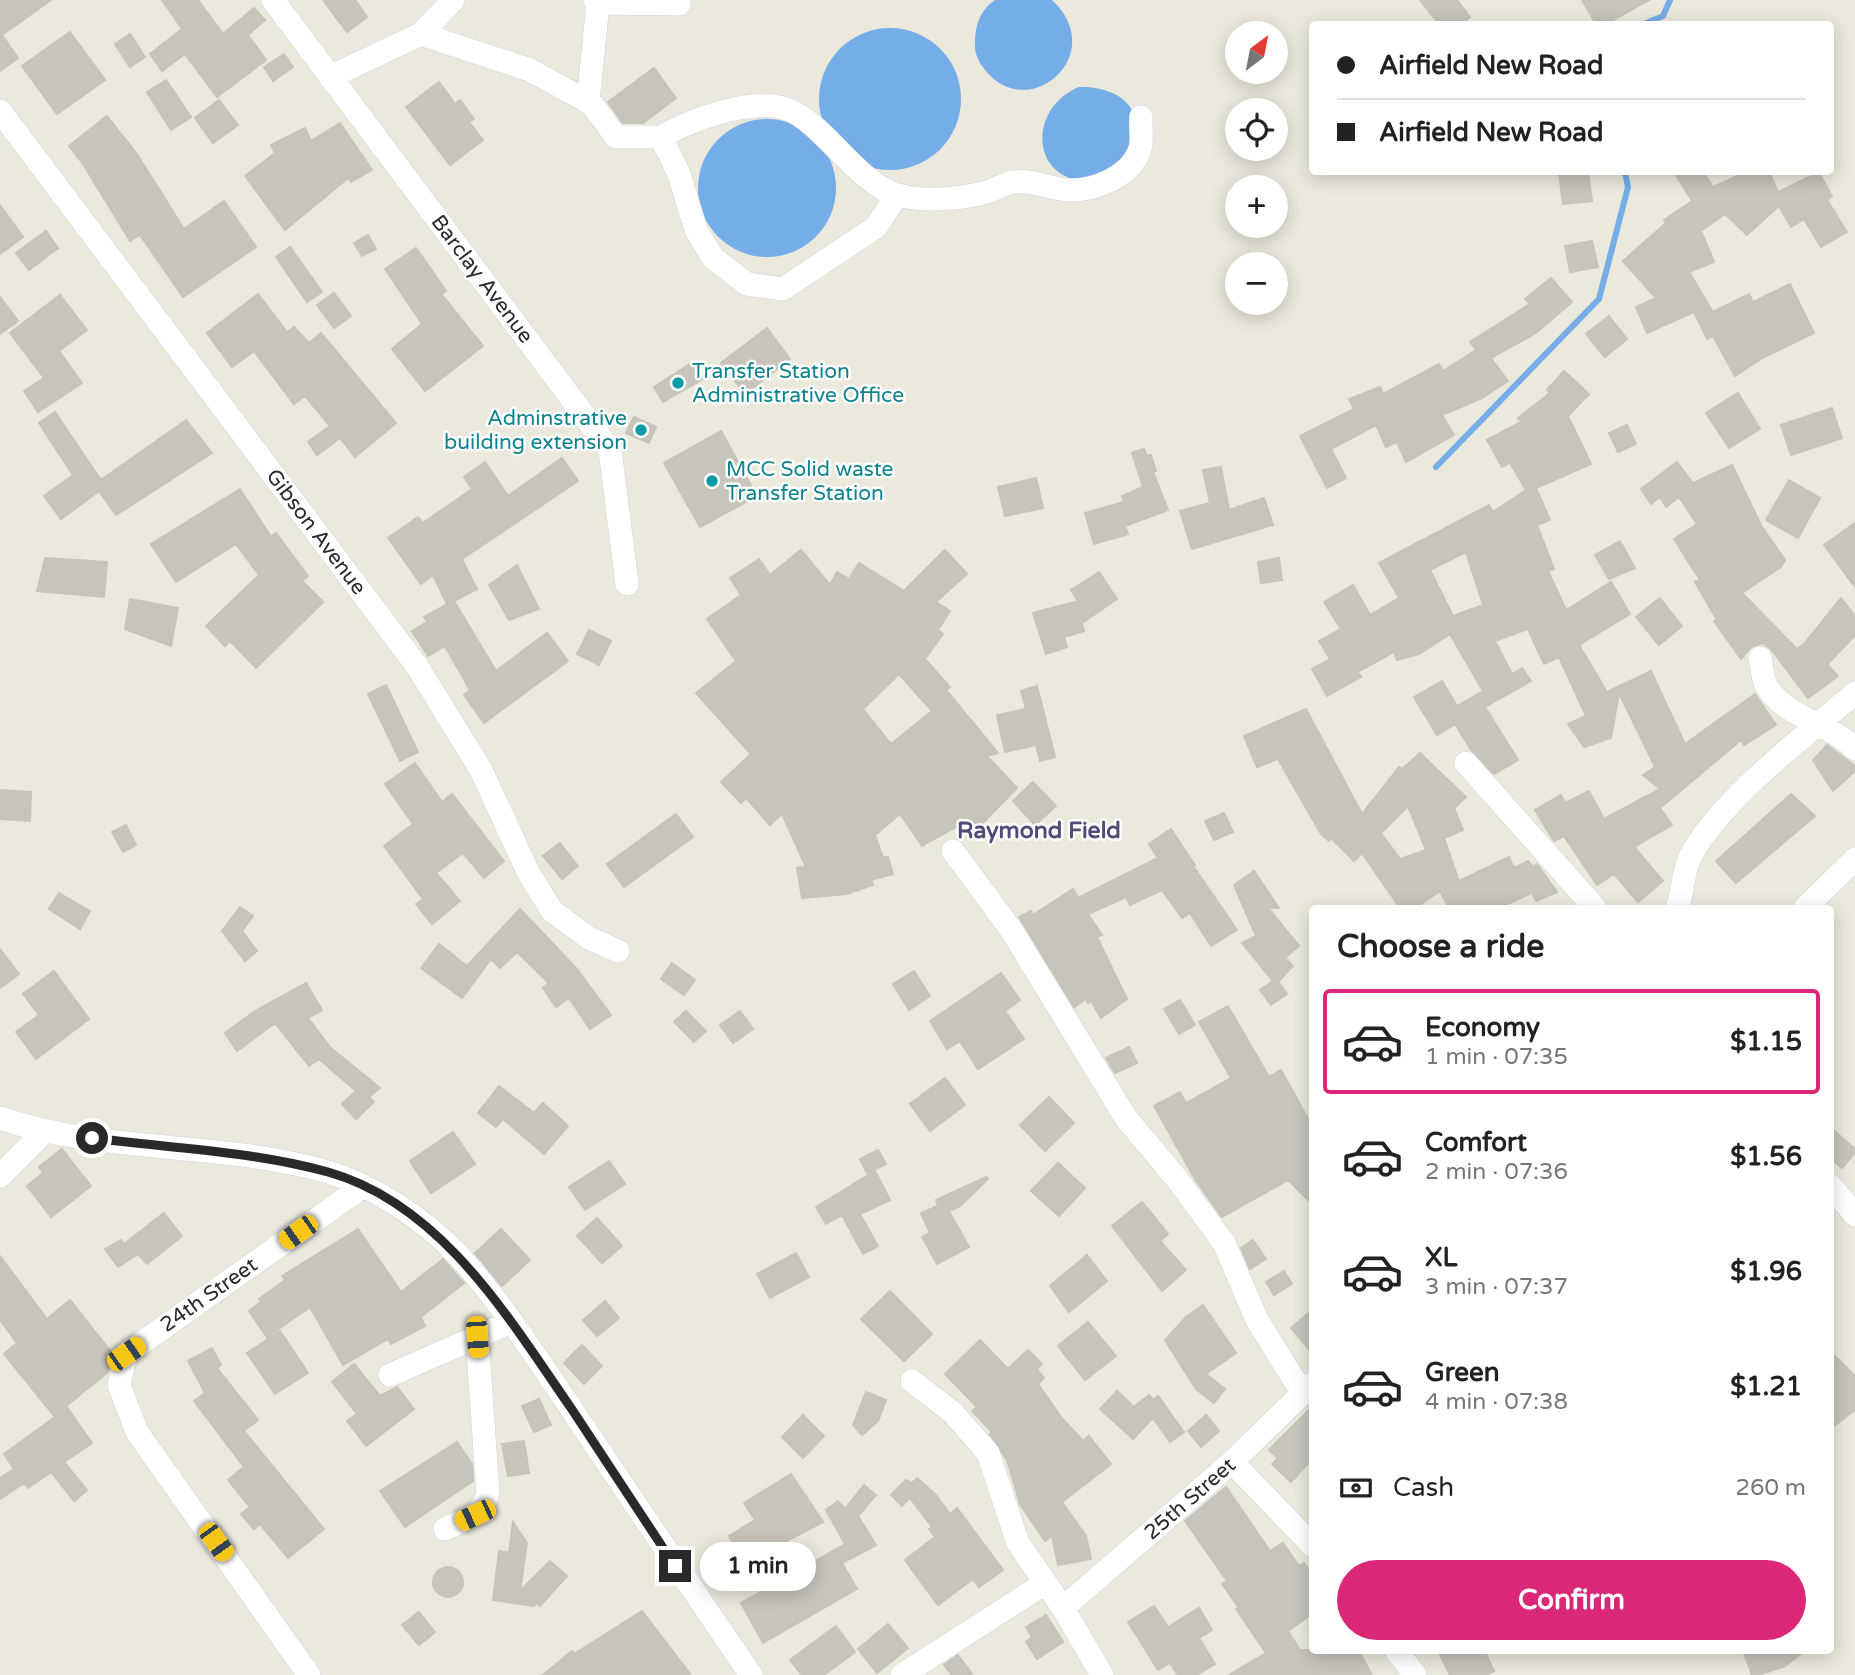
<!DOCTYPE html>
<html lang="en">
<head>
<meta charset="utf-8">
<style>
  :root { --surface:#fff; --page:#f2f2f2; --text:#222; --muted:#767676; --line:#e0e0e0; --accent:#db2777 }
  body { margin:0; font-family:"Varela Round",sans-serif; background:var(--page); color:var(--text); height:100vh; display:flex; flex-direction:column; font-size:26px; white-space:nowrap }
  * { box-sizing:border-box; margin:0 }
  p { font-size:23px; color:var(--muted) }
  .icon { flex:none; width:38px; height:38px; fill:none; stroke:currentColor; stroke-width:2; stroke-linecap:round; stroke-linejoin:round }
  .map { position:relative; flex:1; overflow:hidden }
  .sheet { position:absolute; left:1309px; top:905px; width:525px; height:749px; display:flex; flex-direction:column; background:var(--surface); border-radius:7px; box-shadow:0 4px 18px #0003 }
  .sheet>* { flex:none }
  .top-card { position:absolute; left:1309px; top:21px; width:525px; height:154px; border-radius:7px; box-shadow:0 4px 18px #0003; display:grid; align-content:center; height:154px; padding:0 28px; background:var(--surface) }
  .needle { width:46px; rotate:32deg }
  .tools { position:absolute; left:1225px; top:21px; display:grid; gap:14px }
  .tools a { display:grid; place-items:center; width:63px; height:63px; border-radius:50%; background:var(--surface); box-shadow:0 4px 18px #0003; font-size:35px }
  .end { position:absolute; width:32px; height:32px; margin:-16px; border:9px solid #292929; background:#fff; box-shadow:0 0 0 4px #fff }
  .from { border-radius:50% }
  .bubble { position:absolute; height:49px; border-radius:24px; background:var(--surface); box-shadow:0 4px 18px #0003; font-size:23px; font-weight:700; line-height:49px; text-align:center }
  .car { position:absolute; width:21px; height:42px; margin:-21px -10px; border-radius:9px; box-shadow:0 0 5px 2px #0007; background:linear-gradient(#f5c518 24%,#345 0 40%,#f5c518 0 76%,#345 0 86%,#f5c518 0) }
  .top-card b { display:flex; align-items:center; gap:24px; height:66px; font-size:26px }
  .top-card b+b { border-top:2px solid var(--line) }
  .top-card i { width:18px; height:18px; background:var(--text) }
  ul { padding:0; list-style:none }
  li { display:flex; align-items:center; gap:21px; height:105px; margin:0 14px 10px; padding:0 14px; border:4px solid transparent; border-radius:7px }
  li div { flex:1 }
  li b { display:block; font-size:26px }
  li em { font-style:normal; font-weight:700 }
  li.active { border-color:var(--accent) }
  li>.icon { width:63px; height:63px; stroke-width:1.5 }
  h2 { padding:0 28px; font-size:32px; line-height:84px }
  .pay { display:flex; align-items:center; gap:18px; height:77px; padding:0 28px; font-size:26px }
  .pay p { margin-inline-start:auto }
  .action { display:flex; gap:14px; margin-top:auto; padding:14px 28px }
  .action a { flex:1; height:80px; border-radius:42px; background:var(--accent); color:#fff; font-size:28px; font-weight:700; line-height:80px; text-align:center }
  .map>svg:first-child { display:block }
</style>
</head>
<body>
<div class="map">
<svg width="1855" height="1675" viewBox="0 0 1855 1675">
  <rect width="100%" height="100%" fill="#ebe8dc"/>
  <path fill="#74ade7" d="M995,0H1052C1110,54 1029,124 986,71C979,63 974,53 975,42C975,25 981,9 995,0Z
    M819 99a71 71 0 1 1 142 0a71 71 0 1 1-142 0Z
    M1079,87C1102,86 1133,95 1136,123C1137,135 1128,155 1124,167C1112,170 1090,182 1077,180C1029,170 1032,106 1079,87Z
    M698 188a69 69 0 1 1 138 0a69 69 0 1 1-138 0Z"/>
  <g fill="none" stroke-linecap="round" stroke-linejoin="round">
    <path stroke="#74ade7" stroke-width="6" d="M1644,24L1663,16L1670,0
      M1436,467L1599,299L1628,187L1625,172"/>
  </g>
  <path fill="#c6c4bb" stroke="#c6c4b6" stroke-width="2" fill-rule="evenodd" d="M0,0H51L2,35L18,58L0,71Z
    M162,0H198L223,34L254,8L265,20L248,35L266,60L217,97L185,54L162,71L150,54L182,29Z
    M323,0H355L367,17L347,32Z
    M1420,0H1457L1470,17L1461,24H1439Z
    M1582,0H1649L1606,24H1596Z
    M70,32L105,80L57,114L22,66Z
    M130,34L145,57L130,67L115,44Z
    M284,54L293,67L273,81L264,67Z
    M654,68L676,98L643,123H623L608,102Z
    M166,80L191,117L171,130L147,92Z
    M439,82L455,104L460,100L474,119L469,122L483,140L450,165L406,107Z
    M219,100L238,125L213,143L195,118Z
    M107,116L137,154L184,229L224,201L256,247L183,297L140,235L130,241L83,164L69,146Z
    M340,123L372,170L351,182L348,178L285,230L245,176L275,153L271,145L305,128L311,141Z
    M1588,172L1592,201L1563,204L1559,173Z
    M1674,172H1703L1713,187L1746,172H1769L1778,192L1819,172L1832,197L1827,200L1847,232L1821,247L1804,219L1791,227L1779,206L1747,235L1725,214L1701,231L1714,262L1689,272L1713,312L1749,294L1753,302L1790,284L1814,333L1764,357L1735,376L1713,336L1707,339L1694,312L1647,333L1636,307L1656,298L1623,261L1666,223L1664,220L1692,201Z
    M0,205L23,237L0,254Z
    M46,231L58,248L29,270L16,253Z
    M368,235L376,249L362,256L354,243Z
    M1592,241L1598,267L1570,272L1565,246Z
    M290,247L322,292L307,302L276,257Z
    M416,248L446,291L441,294L483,346L425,391L392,349L422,324L385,269Z
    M1551,278L1572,302L1536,333L1491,358L1508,381L1482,398L1442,415L1454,435L1406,462L1397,442L1386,447L1376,425L1331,449L1346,478L1327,488L1300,436L1354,409L1349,399L1380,387L1383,394L1439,364L1443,371L1476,350L1470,342L1530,304L1525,299Z
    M334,293L351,316L334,328L317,305Z
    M258,294L287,332L294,327L309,343L321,333L396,423L355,457L340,438L317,455L308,442L330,426L305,396L294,404L254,351L232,367L207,333Z
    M60,295L87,330L59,351L82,383L38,412L24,391L44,378L10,333Z
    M0,297L18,321L0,334Z
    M1609,316L1627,339L1605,357L1586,334Z
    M767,328L790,359L745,394L721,363Z
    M693,362L703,379L663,402L654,387Z
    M1564,371L1589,394L1568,416L1591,464L1536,488L1550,520L1537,525L1554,569L1548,571L1566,610L1611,582L1630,614L1579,645L1607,692L1651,671L1685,744L1755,694L1776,725L1744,745L1741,740L1660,808L1672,825L1634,847L1663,881L1638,902L1614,874L1597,885L1564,836L1554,841L1535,810L1561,795L1565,803L1589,791L1604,819L1660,789L1643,775L1655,767L1619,693L1611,738L1584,747L1568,724L1586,716L1559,657L1544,664L1528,629L1495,641L1512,674L1522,668L1531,681L1485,707L1518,760L1494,774L1471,750L1455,724L1437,735L1414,697L1442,681L1457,706L1483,691L1450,634L1419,654L1397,660L1394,652L1358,672L1361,677L1327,696L1312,669L1330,659L1319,641L1341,629L1324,602L1353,585L1370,615L1399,598L1379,563L1489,505L1493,512L1526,490L1510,463L1502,467L1487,440L1521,422L1518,418L1550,393L1547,390ZM1466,552L1483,605L1453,616L1430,570Z
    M1738,393L1760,429L1729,448L1706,413Z
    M1832,408L1842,438L1791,455L1781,425Z
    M55,412L101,480L186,420L212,453L116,515L99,491L61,519L44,496L73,475L39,423Z
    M634,417L656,427L649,443L626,433Z
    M1627,425L1636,444L1618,452L1609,433Z
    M721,431L757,496L700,527L664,463Z
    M1144,449L1147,456L1151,455L1156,471L1153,472L1168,510L1125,526L1128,534L1094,544L1085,513L1124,502L1122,496L1143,487L1132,453Z
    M562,458L578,481L462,559L477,589L454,601L496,671L547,633L568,661L484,723L464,695L470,690L445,646L428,656L412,631L427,622L424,617L447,604L433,575L421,584L388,538L418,517L423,523L472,489L464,477L485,462L508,496Z
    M1677,462L1693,483L1732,465L1762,527L1785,560L1781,567L1742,593L1797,649L1804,644L1841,598L1855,616V635L1827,665L1838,676L1808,698L1771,649L1762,643L1751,647L1741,659L1714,621L1717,620L1695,582L1700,580L1674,539L1697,524L1679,497L1666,507L1660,497L1651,504L1641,489Z
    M1221,467L1229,510L1264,498L1273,525L1192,549L1180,511L1210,503L1203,470Z
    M1036,478L1043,508L1005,516L998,487Z
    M1789,480L1820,498L1798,538L1766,520Z
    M240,489L271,537L276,533L308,576L302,581L323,602L256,668L230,641L225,646L206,626L259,575L236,544L176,582L151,544Z
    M1855,523V587L1824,545Z
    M1620,541L1635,568L1609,579L1595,555Z
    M801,550L830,585L837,572L849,579L859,563L904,591L945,550L967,574L936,602L950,611L938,630L943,634L925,659L950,687L946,690L998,753L987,756L1017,788L975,831L965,822L922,846L900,814L875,835L883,858L888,857L893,874L871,880L873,885L847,894L802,898L797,868L806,867L782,814L770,825L746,798L741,803L721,782L751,754L696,693L736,661L707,619L741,595L730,578L759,559L770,575ZM899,674L932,711L891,744L863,709Z
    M45,558L107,562L104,597L37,591Z
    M1279,558L1282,580L1261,583L1258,562Z
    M517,565L539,609L509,620L489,585Z
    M1099,572L1117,599L1082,623L1084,631L1064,637L1067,647L1046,654L1033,613L1078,601L1071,590Z
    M1660,598L1682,626L1659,645L1636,617Z
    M130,599L178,608L171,646L125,629Z
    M589,630L611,641L599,665L577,654Z
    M386,685L418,752L400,761L368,694Z
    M1037,686L1055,757L1040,761L1036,745L1005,752L997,715L1026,709L1021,691Z
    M1306,709L1362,814L1399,767L1402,769L1420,753L1466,797L1454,808L1463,830L1444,838L1459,881L1509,857L1514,868L1528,861L1533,867L1537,864L1557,892L1536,901L1532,893L1499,908H1449L1440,891L1415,908H1400L1362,853L1354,861L1331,838L1329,841L1321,834L1278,759L1257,767L1244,736ZM1408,806L1426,850L1400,859L1381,833Z
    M1827,745L1855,766V771L1833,791L1813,760Z
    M415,763L442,802L452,794L504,861L484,878L463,853L436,873L460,901L432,924L416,904L423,899L384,846L413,824L385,784Z
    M1033,782L1056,806L1035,825L1013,801Z
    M0,790L31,792L30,821L0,819Z
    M1791,794L1815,816L1736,883L1716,861Z
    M1224,813L1233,832L1214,840L1205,821Z
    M676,814L693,837L624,887L607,864Z
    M126,825L136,845L123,852L112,832Z
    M1171,829L1195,865L1193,866L1237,930L1211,946L1190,913L1182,918L1162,890L1130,905L1126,897L1088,914L1102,935L1097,937L1127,999L1101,1018L1091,1001L1088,1003L1086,999L1074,1007L1019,917L1031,911L1033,915L1073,889L1078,898L1158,858L1149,844Z
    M560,843L578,866L562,879L543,856Z
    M1254,871L1279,908H1268L1299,946L1285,958L1293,966L1278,982L1287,994L1271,1005L1260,990L1273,981L1242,943L1256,936L1234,885Z
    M59,893L90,911L80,929L49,909Z
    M240,907L253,916L242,931L257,951L245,961L222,931Z
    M520,909L576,968L611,1015L590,1029L569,998L556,1007L543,988L549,983L517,952L500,968L491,959L462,998L421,968L439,944L467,966Z
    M0,949L19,974L0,988Z
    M672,963L695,980L684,995L661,979Z
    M54,971L89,1019L36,1059L16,1032L39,1015L23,994Z
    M914,971L930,996L909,1010L893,984Z
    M1001,973L1020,1000L1005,1011L1024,1039L978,1069L960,1041L947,1049L930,1021Z
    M306,983L322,1010L308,1018L331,1048L380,1088L369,1097L374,1102L356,1119L342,1104L356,1091L319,1059L309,1066L275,1023L237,1051L225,1033L255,1011Z
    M1180,1000L1195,1025L1179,1034L1164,1009Z
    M1228,1006L1269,1077L1281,1070L1312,1126V1204L1288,1180L1222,1217L1196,1181L1154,1106L1180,1092L1186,1103L1231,1078L1199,1022Z
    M686,1011L706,1031L694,1042L674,1022Z
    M740,1011L753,1029L733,1043L720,1025Z
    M1129,1047L1137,1063L1115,1073L1106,1058Z
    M945,1078L965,1105L930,1131L910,1104Z
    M499,1086L534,1113L543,1103L568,1126L544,1154L503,1119L496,1127L478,1113Z
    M1049,1097L1074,1123L1045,1151L1020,1125Z
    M1830,1127L1855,1149V1153L1842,1168L1830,1158Z
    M453,1132L475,1164L431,1193L410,1161Z
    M62,1149L91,1186L51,1217L27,1186L43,1173L39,1167Z
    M878,1150L886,1164L867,1173L860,1159Z
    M609,1161L625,1184L585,1210L569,1187Z
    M1058,1163L1085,1188L1059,1216L1031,1191Z
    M875,1171L890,1200L860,1214L878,1246L863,1254L842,1215L826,1224L816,1207Z
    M986,1177L988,1179L959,1207L949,1211L969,1247L937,1264L922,1237L930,1233L921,1213L938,1206L936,1200Z
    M1142,1202L1168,1234L1160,1241L1186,1270L1162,1291L1112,1226Z
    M164,1213L182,1236L147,1264L138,1254L118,1267L105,1249L121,1240L124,1244Z
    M597,1218L622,1246L602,1263L577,1236Z
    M358,1229L401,1292L443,1259L464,1283L421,1317L425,1326L391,1344L388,1339L343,1365L310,1307L267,1337L249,1311L261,1302L259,1299L285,1280L282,1276Z
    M501,1229L530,1260L502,1286L475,1253Z
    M1253,1240L1266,1259L1250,1269L1241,1248Z
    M796,1253L809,1277L770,1298L757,1274Z
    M1087,1255L1107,1281L1069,1312L1050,1286Z
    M0,1256L47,1319L70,1300L112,1353L107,1373L66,1406L92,1443L64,1462L87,1490L74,1501L51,1472L28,1488L24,1483L0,1499V1478L14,1469L4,1454L55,1417L4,1354L17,1343L0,1320Z
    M1284,1271L1292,1284L1274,1295L1266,1282Z
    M890,1291L932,1334L904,1361L861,1319Z
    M605,1301L619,1318L597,1336L583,1320Z
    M1203,1305L1236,1353L1206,1374L1225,1389L1214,1403L1196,1389L1165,1340L1186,1317Z
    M1312,1310V1353L1291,1328Z
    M1088,1322L1116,1356L1085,1380L1058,1346Z
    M280,1331L308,1373L275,1394L247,1353Z
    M980,1340L1008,1369L1028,1350L1042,1364L1037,1369L1044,1378L1038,1384L1061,1417L1083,1441L1089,1436L1111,1464L1062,1502L1086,1536L1091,1559L1058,1565L1052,1536L1045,1541L1020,1504L1007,1460L990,1434L992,1432L972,1411L977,1407L945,1374Z
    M582,1345L602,1366L584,1384L564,1363Z
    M212,1348L221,1365L217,1368L258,1420L244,1431L324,1529L288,1558L260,1524L254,1529L241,1514L250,1507L228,1480L244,1467L194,1401L205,1393L188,1361Z
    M1830,1351L1855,1376V1410L1830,1429Z
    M354,1364L380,1396L397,1387L414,1409L366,1446L347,1421L357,1414L332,1382Z
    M1117,1391L1134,1407L1149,1395L1153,1400L1158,1396L1184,1432L1170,1442L1153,1418L1133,1439L1100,1409Z
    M866,1392L886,1400L878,1421L862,1435L853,1425Z
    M539,1399L551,1425L534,1432L522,1406Z
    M1312,1407V1459L1291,1482L1272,1464L1278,1458L1269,1450Z
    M803,1415L824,1436L803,1458L782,1437Z
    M1206,1415L1219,1431L1201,1447L1188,1431Z
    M524,1441L529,1473L508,1476L502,1444Z
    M457,1442L472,1464L473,1481L405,1527L380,1491Z
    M791,1474L823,1522L781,1544L779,1541L746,1562L729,1536L755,1520L744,1503Z
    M917,1478L935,1494L950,1514L957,1508L1003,1570L979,1587L973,1579L938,1605L905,1560L935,1537L929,1529L932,1527L910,1498L902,1506L891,1495L906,1480L912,1483Z
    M864,1485L876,1495L858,1516L876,1545L842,1563L857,1589L763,1643L741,1603L845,1544L826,1510L838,1501L845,1509Z
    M1226,1487L1270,1551L1283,1543L1299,1566L1304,1563L1312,1574V1614L1288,1631L1300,1650H1358L1372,1675H1229L1266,1653L1236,1609L1239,1608L1222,1584L1227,1581L1185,1521Z
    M513,1522L527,1543L520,1591L550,1561L567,1576L540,1606L536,1603L534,1606L493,1600L499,1551L509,1553Z
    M433 1582a15 15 0 1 1 30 0a15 15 0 1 1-30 0Z
    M1154,1606L1168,1627L1199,1608L1212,1630L1199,1638L1215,1664L1197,1675H1178L1170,1663L1158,1670L1128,1622Z
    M642,1611L691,1675H543L572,1651L574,1654Z
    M419,1612L435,1632L419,1645L402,1625Z
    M1046,1615L1063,1642L1037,1659L1026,1642L1032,1637L1026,1627Z
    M888,1624L908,1648L877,1673L858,1649Z
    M836,1626L855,1652L824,1675H802L790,1660Z
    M1438,1650H1484L1494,1671L1486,1675H1450Z
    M1743,1650H1806L1785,1666L1759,1675H1752Z
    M958,1655L973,1675H952L944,1665Z"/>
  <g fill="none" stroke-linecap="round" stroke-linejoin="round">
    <g stroke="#d2d1e1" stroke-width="24">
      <path id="minor" d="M273,0L610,450L627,584
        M598,3L679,4
        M421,34L453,0
        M330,77L421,34L530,70L592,104L616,137H661L679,174L696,230L713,258L747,284L783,289L876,227L897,195
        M588,102L598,3L595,0
        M0,111L417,666L481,770L528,872L552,911L589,938L618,951
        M661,137C690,120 749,98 784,108C823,120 855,183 898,195C923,202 958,199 983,193C993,191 1003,184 1013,182C1030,180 1044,186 1060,189C1088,194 1130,179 1140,149C1143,140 1140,126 1141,117
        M1760,658C1762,666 1762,678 1766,685C1784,718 1831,723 1855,749
        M1466,763L1595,908
        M953,851L1012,931L1126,1118L1177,1179L1224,1243L1257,1320L1303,1394
        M1677,908C1684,891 1682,874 1690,857C1718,802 1807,734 1855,693
        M1805,908L1855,859
        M0,1118C105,1154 221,1141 328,1172C374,1186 424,1219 457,1254C502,1303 539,1361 576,1416C634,1502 692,1589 751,1675
        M0,1176L43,1133
        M1830,1185L1855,1215
        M390,1375L511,1322
        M912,1381L952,1412L988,1453L1018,1543L1063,1608L1102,1675
        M1232,1462L1312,1545
        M445,1529C465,1520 482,1515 488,1493L477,1337
        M1063,1608L1232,1462L1312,1384
        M1396,1650L1415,1675
        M309,1675L137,1432L119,1385L126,1354L362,1187
        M902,1675L1044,1584"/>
    </g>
    <use href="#minor" stroke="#fff" stroke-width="23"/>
  </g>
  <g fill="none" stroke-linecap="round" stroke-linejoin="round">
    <path stroke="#292929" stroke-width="9" d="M92,1138C170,1148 252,1151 328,1172C442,1204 510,1320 573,1411C607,1462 641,1514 675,1566"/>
  </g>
  <g fill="#0f9aa8" stroke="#fff" stroke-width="2.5">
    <circle cx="678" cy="383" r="7"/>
    <circle cx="641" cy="430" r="7"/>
    <circle cx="712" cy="481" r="7"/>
  </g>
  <g text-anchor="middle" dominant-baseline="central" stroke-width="5" stroke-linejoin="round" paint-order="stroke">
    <g font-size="21" fill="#292929" stroke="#fff">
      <text transform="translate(482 279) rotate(53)">Barclay Avenue</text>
      <text transform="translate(316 532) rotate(53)">Gibson Avenue</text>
      <text transform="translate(209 1295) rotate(-35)">24th Street</text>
      <text transform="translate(1190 1499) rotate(-41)">25th Street</text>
    </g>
    <g font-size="21" fill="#0d838f" stroke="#fff" text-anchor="start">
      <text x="692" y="371">Transfer Station<tspan x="692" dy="24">Administrative Office</tspan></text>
      <text x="627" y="418" text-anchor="end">Adminstrative<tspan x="627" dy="24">building extension</tspan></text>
      <text x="726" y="469">MCC Solid waste<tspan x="726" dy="24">Transfer Station</tspan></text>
    </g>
    <g font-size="23" font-weight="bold" fill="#4f4c77" stroke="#fff">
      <text x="1039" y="831">Raymond Field</text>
    </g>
  </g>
</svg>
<div class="tools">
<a><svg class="needle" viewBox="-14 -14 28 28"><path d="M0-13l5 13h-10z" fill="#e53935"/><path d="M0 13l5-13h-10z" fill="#767676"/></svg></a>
<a><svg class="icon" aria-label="locate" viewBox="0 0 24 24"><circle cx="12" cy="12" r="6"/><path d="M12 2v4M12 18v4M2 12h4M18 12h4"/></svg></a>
<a>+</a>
<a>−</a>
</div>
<i class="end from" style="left:92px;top:1138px"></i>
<i class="end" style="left:675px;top:1566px"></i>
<div class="bubble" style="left:700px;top:1542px;width:116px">1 min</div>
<i class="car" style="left:298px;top:1232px;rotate:235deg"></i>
<i class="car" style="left:477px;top:1337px;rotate:176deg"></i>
<i class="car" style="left:126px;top:1354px;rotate:55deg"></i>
<i class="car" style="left:475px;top:1515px;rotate:245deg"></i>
<i class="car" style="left:216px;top:1542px;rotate:144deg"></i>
<div class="top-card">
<b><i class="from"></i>Airfield New Road</b>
<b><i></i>Airfield New Road</b>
</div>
<section class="sheet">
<h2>Choose a ride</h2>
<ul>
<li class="active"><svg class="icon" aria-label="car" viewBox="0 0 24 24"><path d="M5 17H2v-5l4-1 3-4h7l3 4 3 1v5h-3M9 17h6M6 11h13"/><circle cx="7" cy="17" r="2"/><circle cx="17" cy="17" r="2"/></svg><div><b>Economy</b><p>1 min · 07:35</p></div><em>$1.15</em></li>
<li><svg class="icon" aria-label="car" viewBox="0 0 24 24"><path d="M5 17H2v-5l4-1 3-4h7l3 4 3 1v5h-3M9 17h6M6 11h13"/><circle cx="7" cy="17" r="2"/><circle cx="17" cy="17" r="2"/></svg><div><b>Comfort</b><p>2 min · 07:36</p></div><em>$1.56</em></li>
<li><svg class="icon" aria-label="car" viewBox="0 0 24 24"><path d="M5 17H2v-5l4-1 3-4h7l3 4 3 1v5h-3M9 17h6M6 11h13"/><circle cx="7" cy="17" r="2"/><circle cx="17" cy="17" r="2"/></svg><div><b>XL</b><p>3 min · 07:37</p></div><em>$1.96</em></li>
<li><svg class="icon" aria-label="car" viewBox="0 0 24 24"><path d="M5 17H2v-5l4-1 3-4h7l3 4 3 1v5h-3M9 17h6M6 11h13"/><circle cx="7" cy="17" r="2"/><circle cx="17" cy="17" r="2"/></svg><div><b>Green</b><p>4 min · 07:38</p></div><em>$1.21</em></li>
</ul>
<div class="pay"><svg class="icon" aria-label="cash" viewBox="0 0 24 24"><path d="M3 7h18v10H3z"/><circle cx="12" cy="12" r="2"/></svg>Cash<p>260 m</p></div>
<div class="action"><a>Confirm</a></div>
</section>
</div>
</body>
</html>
